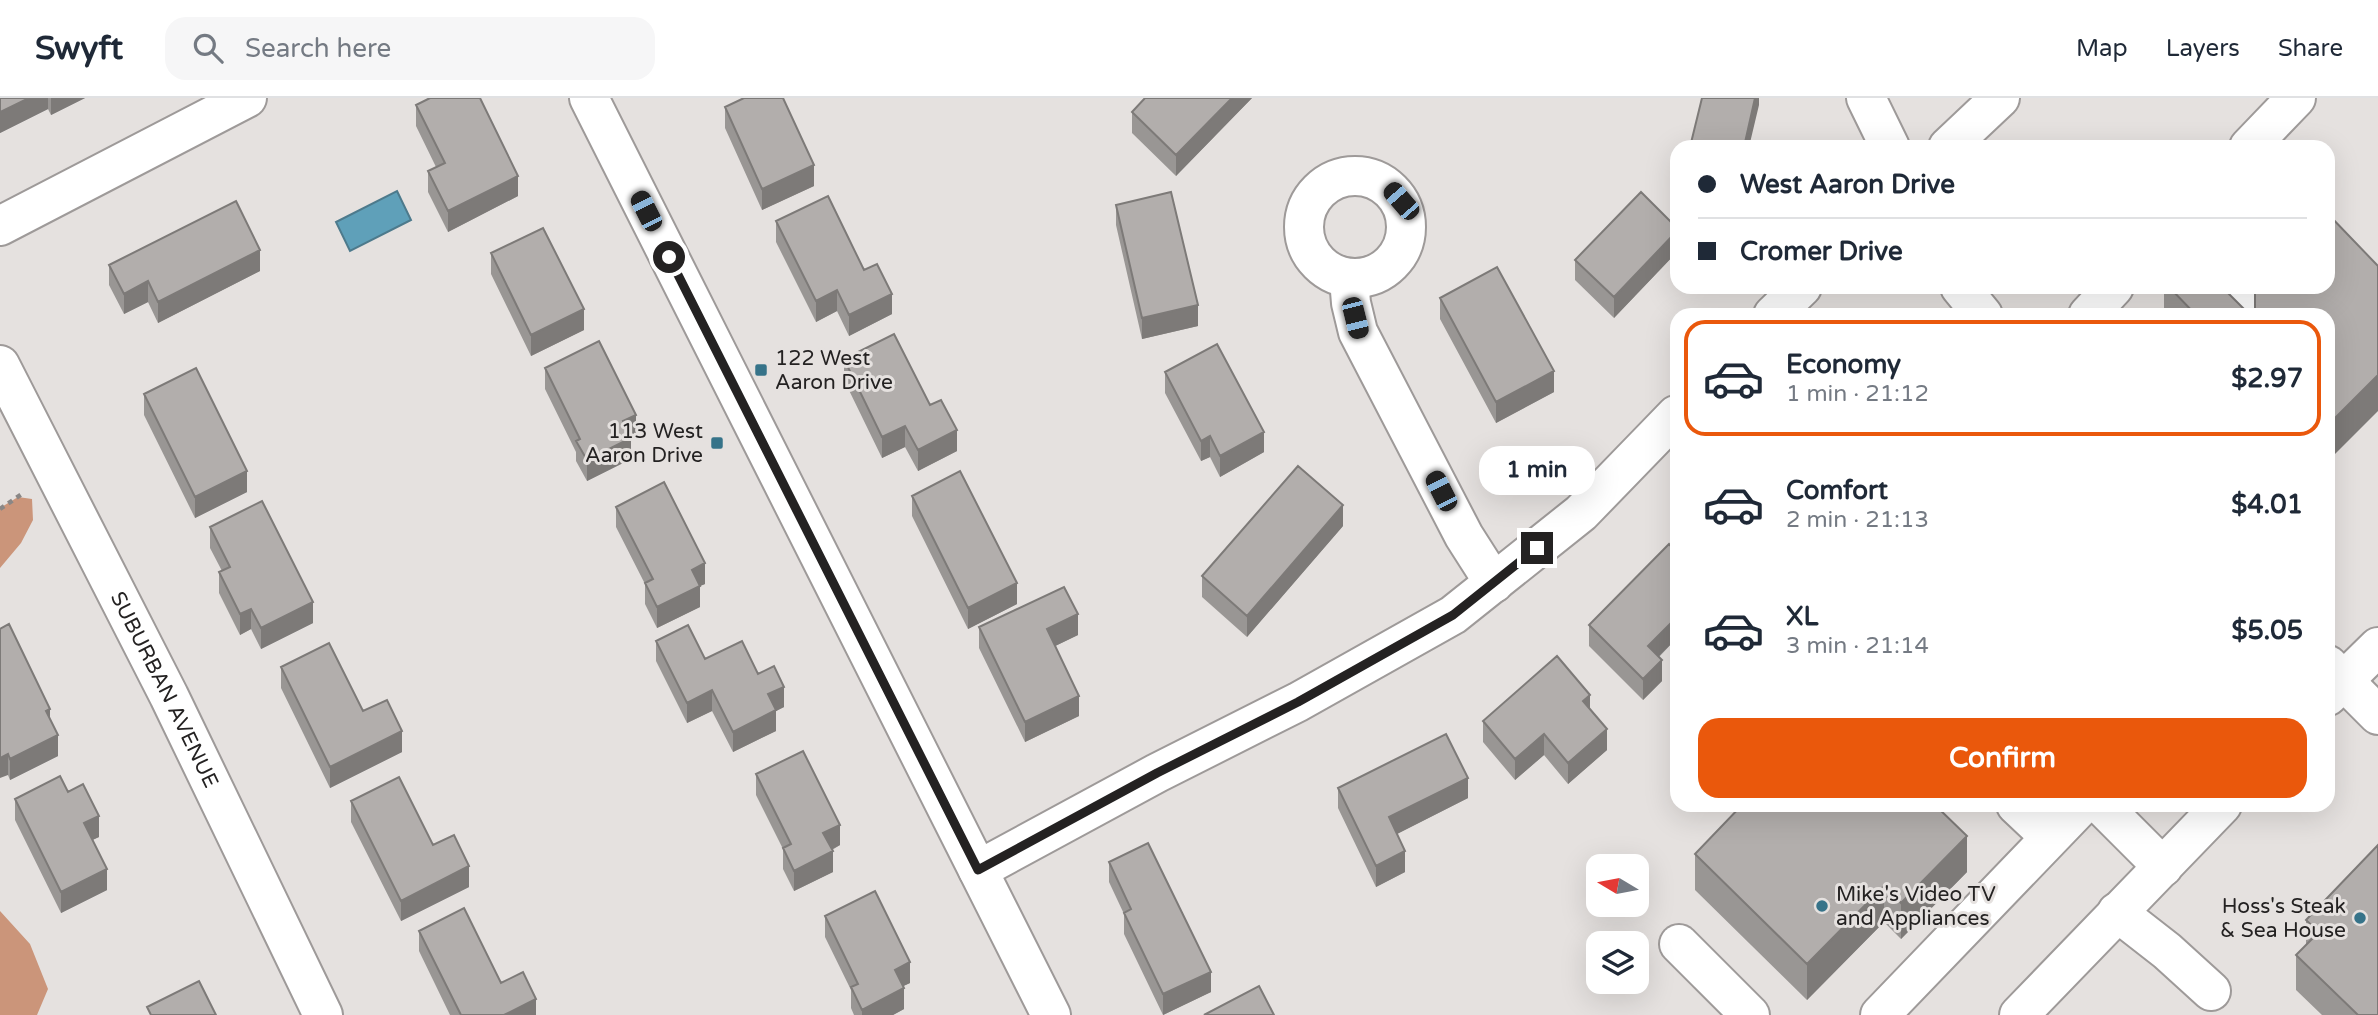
<!DOCTYPE html>
<html lang="en">
<head>
<meta charset="utf-8">
<style>
  :root { --surface:#fff; --page:#f6f6f7; --text:#1f2937; --muted:#747a83; --line:#e0e1e3; --accent:#ea580c }
  body { margin:0; font-family:"Varela Round",sans-serif; background:var(--page); color:var(--text); height:100vh; display:flex; flex-direction:column; font-size:26px; white-space:nowrap }
  * { box-sizing:border-box; margin:0 }
  p { font-size:23px; color:var(--muted) }
  .icon { flex:none; width:38px; height:38px; fill:none; stroke:currentColor; stroke-width:2; stroke-linecap:round; stroke-linejoin:round }
  .map { position:relative; flex:1; overflow:hidden }
  .drawer { position:absolute; left:1670px; top:210px; width:665px; height:504px; display:flex; flex-direction:column; background:var(--surface); border-radius:21px; box-shadow:0 7px 28px #0002 }
  .drawer>* { flex:none }
  .hud { position:absolute; left:1670px; top:42px; width:665px; height:154px; border-radius:21px; box-shadow:0 7px 28px #0002; display:grid; align-content:center; height:154px; padding:0 28px; background:var(--surface) }
  .needle { width:46px; rotate:280deg }
  .controls { position:absolute; left:1586px; top:756px; display:grid; gap:14px }
  .controls a { display:grid; place-items:center; width:63px; height:63px; border-radius:14px; background:var(--surface); box-shadow:0 7px 28px #0002; font-size:35px }
  .end { position:absolute; width:32px; height:32px; margin:-16px; border:9px solid #242222; background:#fff; box-shadow:0 0 0 4px #fff }
  .from { border-radius:50% }
  .bubble { position:absolute; height:49px; border-radius:21px; background:var(--surface); box-shadow:0 7px 28px #0002; font-size:23px; font-weight:700; line-height:49px; text-align:center }
  .car { position:absolute; width:21px; height:42px; margin:-21px -10px; border-radius:9px; box-shadow:0 0 5px 2px #0007; background:linear-gradient(#222 24%,#8ab4d8 0 40%,#222 0 76%,#8ab4d8 0 86%,#222 0) }
  .hud b { display:flex; align-items:center; gap:24px; height:66px; font-size:26px }
  .hud b+b { border-top:2px solid var(--line) }
  .hud i { width:18px; height:18px; background:var(--text) }
  ul { padding:12px 0 0; list-style:none }
  li { display:flex; align-items:center; gap:21px; height:116px; margin:0 14px 10px; padding:0 14px; border:4px solid transparent; border-radius:21px }
  li div { flex:1 }
  li b { display:block; font-size:26px }
  li em { font-style:normal; font-weight:700 }
  li.selected { border-color:var(--accent) }
  li>.icon { width:63px; height:63px; stroke-width:1.5 }
  .cta { display:flex; gap:14px; margin-top:auto; padding:14px 28px }
  .cta a { flex:1; height:80px; border-radius:21px; background:var(--accent); color:#fff; font-size:28px; font-weight:700; line-height:80px; text-align:center }
  header { display:flex; align-items:center; gap:42px; box-sizing:border-box; height:98px; padding:0 35px; background:var(--surface); border-bottom:2px solid var(--line) }
  header strong { font-size:33px }
  nav { display:flex; gap:38px; margin-inline-start:auto; font-size:24px }
  .search { width:490px; height:63px; background:var(--page); display:flex; align-items:center; gap:18px; box-sizing:border-box; padding:0 24px; border-radius:21px; color:var(--muted); font-size:26px }
  .map>svg:first-child { display:block }
</style>
</head>
<body>
<header>
<strong>Swyft</strong>
<div class="search"><svg class="icon" aria-label="search" viewBox="0 0 24 24"><circle cx="10" cy="10" r="6"/><path d="M15 15l6 6"/></svg>Search here</div>
<nav><a>Map</a><a>Layers</a><a>Share</a></nav>
</header>
<div class="map">
<svg width="2378" height="917" viewBox="0 0 2378 917">
  <rect width="100%" height="100%" fill="#e5e1df"/>
  <path fill="#cb957a" d="M18,399L32,401L33,422L21,445L0,470V410Z
    M0,813L30,846L48,891L37,917H0Z"/>
  <path fill="#5fa0b9" stroke="#4d7a8c" stroke-width="2" d="M397,93L411,122L350,153L336,124Z"/>
  <g fill="none" stroke-linecap="round" stroke-linejoin="round">
    <g stroke="#9e9a99" stroke-width="42">
      <g id="minor">
        <path d="M589,0L1051,917"/>
        <path d="M1866,0L1890,49"/>
        <path d="M1948,49L2000,0"/>
        <path d="M2249,49L2296,0"/>
        <circle cx="1355" cy="129" r="51"/>
        <path d="M0,128L247,0"/>
        <path d="M1349,181L1351,205L1358,234L1464,438L1494,485"/>
        <path d="M1960,189L1983,217"/>
        <path d="M2240,189L2241,217"/>
        <path d="M1773,217L1802,189"/>
        <path d="M2088,217L2114,189"/>
        <path id="s1" d="M0,267L169,598L323,917"/>
        <path d="M2328,567L2378,617"/>
        <path d="M2016,707L2050,739"/>
        <path d="M2101,707L2163,769"/>
        <path d="M978,772L1157,675L1298,604L1453,517L1581,415L1676,317"/>
        <path d="M2117,814L2167,853L2211,893"/>
        <path d="M1679,846L1750,917"/>
        <path d="M1880,917L2082,707"/>
      </g>
    </g>
    <g stroke="#9e9a99" stroke-width="42">
      <path id="major" d="M2328,598L2378,549
        M2019,917L2222,707"/>
    </g>
    <path stroke="#8a8786" stroke-width="4.5" stroke-dasharray="5 5" stroke-linecap="butt" d="M0,411L22,396"/>
    <use href="#minor" stroke="#fff" stroke-width="38"/>
    <use href="#major" stroke="#fff" stroke-width="38"/>
  </g>
  <path fill="#999694" d="M0,0H85L51,17L48,11L0,35Z
    M1252,0L1176,78L1132,35V14Z
    M416,7L518,98L448,134L428,94V73L436,69L416,28Z
    M725,9L814,88L762,112L725,30Z
    M1116,107L1198,228L1142,241L1116,127Z
    M776,123L864,172L892,216L849,238L837,213L816,224L776,144Z
    M1676,129V155L1614,220L1575,182V162Z
    M491,155L584,232L531,258L491,176Z
    M109,167L260,173L158,225L148,204L124,216L109,187Z
    M2164,189H2222L2250,217H2164Z
    M1440,200L1554,294L1496,325L1440,221Z
    M844,261L930,307L957,353L918,373L905,349L882,360L844,282Z
    M545,270L636,338L631,340V361L587,383L576,363V354L545,291Z
    M1165,274L1264,354L1220,379L1210,359L1201,363L1165,295Z
    M144,296L247,394L195,420L144,317Z
    M912,398L1017,506L968,531L912,418Z
    M616,409L705,486L700,488V509L657,530L645,506V486L616,429Z
    M1343,428L1247,539L1202,499V478Z
    M210,429L313,525L261,551L251,531L240,537L219,495V474L222,473L210,450Z
    M1676,454V541L1659,559L1662,583L1643,602L1589,548V527Z
    M979,529L1078,537L1055,548L1079,618L1025,644L979,550Z
    M0,531L50,622L58,658L10,682L8,677Z
    M656,543L705,561L758,576L784,609L776,613V633L733,654L712,613L687,625L656,563Z
    M281,569L363,613L402,654L330,690L281,590Z
    M1590,612L1607,652L1568,686L1544,657L1515,682L1483,644V623Z
    M756,676L840,747L832,752L833,774L794,793L783,771V751L756,697Z
    M1338,690L1468,700L1397,736L1405,774L1376,789L1338,710Z
    M68,694L99,739L92,742L107,792L61,815L15,722V701Z
    M351,703L433,747L469,789L401,823L351,724Z
    M2378,747V917H2322L2296,892V857L2306,847V822Z
    M1695,756L1967,774L1901,841L1884,824L1807,902L1695,792Z
    M1109,764L1211,894L1163,917L1124,836V816L1109,784Z
    M825,818L910,885L903,888L904,911L893,917H854L851,910V892L825,839Z
    M419,833L501,885L536,917H450L419,853Z"/>
  <path fill="#7d7a78" d="M29,0H48V11L0,35V14Z
    M51,0H85L51,17Z
    M1232,0H1252L1176,78V57Z
    M1755,0H1759V7L1749,49H1744Z
    M814,67V88L762,112V91Z
    M518,78V98L448,134V113Z
    M1676,134V155L1614,220V199Z
    M260,152V173L158,225V204Z
    M148,183V204L124,216V196Z
    M837,192V213L816,224V203Z
    M892,196V216L849,238V217Z
    M1198,207V228L1142,241V220Z
    M584,211V232L531,258V237Z
    M1554,273V294L1496,325V304Z
    M2378,277V313L2328,363V327Z
    M636,317V338L631,340V361L587,383V362L623,323Z
    M905,328V349L882,360V339Z
    M957,332V353L918,373V352Z
    M1264,334V354L1220,379V358Z
    M1210,338V359L1201,363V343Z
    M247,373V394L195,420V399Z
    M1343,407V428L1247,539V518Z
    M705,465V486L700,488V509L657,530V509L692,472Z
    M1017,485V506L968,531V510Z
    M313,504V525L261,551V530Z
    M251,511V531L240,537V516Z
    M1078,516V537L1047,552V531Z
    M1676,520V541L1648,569V548Z
    M1662,562V583L1643,602V581Z
    M784,589V609L776,613V633L733,654V634L768,596Z
    M712,592V613L687,625V605Z
    M1590,597V618L1583,603Z
    M1079,598V618L1025,644V624Z
    M50,611V631L46,613Z
    M1607,631V652L1568,686V665Z
    M402,633V654L330,690V669Z
    M1544,636V657L1515,682V661Z
    M58,637V658L10,682V661Z
    M8,656V677L0,680V660Z
    M1468,680V700L1389,740V719Z
    M99,718V739L84,746V725Z
    M840,727V747L823,756V735Z
    M1967,738V774L1901,841V805Z
    M833,753V774L794,793V773Z
    M1405,753V774L1376,789V768Z
    M469,768V789L401,823V803Z
    M107,771V792L61,815V794Z
    M1884,788V824L1807,902V866Z
    M910,864V885L895,892V872Z
    M1211,874V894L1163,917V896Z
    M904,890V911L893,917H862V912Z
    M536,901V917H504Z"/>
  <path fill="#b2aeac" stroke="#7d7a78" stroke-width="2" d="M0,0H29L0,14Z
    M430,0H480L518,78L448,113L428,73L445,65L416,7Z
    M744,0H783L814,67L762,91L725,9Z
    M1145,0H1232L1176,57L1132,14Z
    M1702,0H1755L1744,49H1690Z
    M1171,94L1198,207L1142,220L1116,107Z
    M1641,94L1676,129V134L1614,199L1575,162Z
    M828,98L864,172L877,166L892,196L849,217L837,192L816,203L776,123Z
    M236,103L260,152L158,204L148,183L124,196L109,167Z
    M2328,116L2378,168V277L2328,327V217H2255V189H2328Z
    M543,130L584,211L531,237L491,155Z
    M1497,169L1554,273L1496,304L1440,200Z
    M2169,189H2222L2250,217H2196Z
    M894,236L930,307L941,302L957,332L918,352L905,328L882,339L844,261Z
    M599,243L636,317L623,323L631,340L587,362L576,343L580,341L545,270Z
    M1217,246L1264,334L1220,358L1210,338L1201,343L1165,274Z
    M196,270L247,373L195,399L144,296Z
    M1298,368L1343,407L1247,518L1202,478Z
    M960,373L1017,485L968,510L912,398Z
    M664,384L705,465L692,472L700,488L657,509L645,485L653,481L616,409Z
    M262,403L313,504L261,530L251,511L240,516L219,474L230,469L210,429Z
    M1669,446L1676,454V520L1648,548L1662,562L1643,581L1589,527Z
    M1064,489L1078,516L1047,531L1079,598L1025,624L979,529Z
    M9,526L50,611L46,613L58,637L10,661L8,656L0,660V531Z
    M688,527L705,561L742,543L758,576L774,568L784,589L768,596L776,612L733,634L712,592L687,605L656,543Z
    M329,545L363,613L387,602L402,633L330,669L281,569Z
    M1557,558L1590,597L1583,603L1607,631L1568,665L1544,636L1515,661L1483,623Z
    M1446,636L1468,680L1389,719L1405,753L1376,768L1338,690Z
    M803,653L840,727L823,735L833,753L794,773L783,750L791,746L756,676Z
    M60,678L68,694L83,686L99,718L84,725L107,771L61,794L15,701Z
    M399,679L433,747L454,737L469,768L401,803L351,703Z
    M1742,707H1935L1967,738L1901,805L1884,788L1807,866L1695,756Z
    M1148,745L1211,874L1163,896L1124,815L1131,811L1109,764Z
    M2378,747V917H2358L2296,857L2319,834L2306,822Z
    M875,793L910,864L895,872L904,890L862,912L851,889L858,886L825,818Z
    M464,810L501,885L523,874L536,901L504,917H461L419,833Z
    M199,883L216,917H151L147,909Z
    M1259,888L1274,917H1204Z"/>
  <g fill="none" stroke-linecap="round" stroke-linejoin="round">
    <path stroke="#242222" stroke-width="9" d="M669,159L978,772L1157,675L1298,604L1453,517L1537,450"/>
  </g>
  <g fill="#367389" stroke="#e5e1df" stroke-width="2.5">
    <rect x="754" y="265" width="14" height="14" rx="3.5"/>
    <rect x="710" y="338" width="14" height="14" rx="3.5"/>
    <circle cx="1822" cy="808" r="7"/>
    <circle cx="2360" cy="820" r="7"/>
  </g>
  <g text-anchor="middle" dominant-baseline="central" stroke-width="6" stroke-linejoin="round" paint-order="stroke">
    <g font-size="21" fill="#242222" stroke="#e5e1df" text-anchor="start">
      <text x="775" y="260">122 West<tspan x="775" dy="24">Aaron Drive</tspan></text>
      <text x="703" y="333" text-anchor="end">113 West<tspan x="703" dy="24">Aaron Drive</tspan></text>
      <text x="1836" y="796">Mike's Video TV<tspan x="1836" dy="24">and Appliances</tspan></text>
      <text x="2346" y="808" text-anchor="end">Hoss's Steak<tspan x="2346" dy="24">&amp; Sea House</tspan></text>
    </g>
    <g font-size="21" fill="#242222" stroke="#e5e1df">
      <text stroke="none"><textPath href="#s1" startOffset="364">SUBURBAN AVENUE</textPath></text>
    </g>
  </g>
</svg>
<div class="controls">
<a><svg class="needle" viewBox="-14 -14 28 28"><path d="M0-13l5 13h-10z" fill="#e53935"/><path d="M0 13l5-13h-10z" fill="#747a83"/></svg></a>
<a><svg class="icon" aria-label="layers" viewBox="0 0 24 24"><path d="M12 4l9 5-9 5-9-5zM3 14l9 5 9-5"/></svg></a>
</div>
<i class="end from" style="left:669px;top:159px"></i>
<i class="end" style="left:1537px;top:450px"></i>
<div class="bubble" style="left:1479px;top:348px;width:116px">1 min</div>
<i class="car" style="left:1401px;top:103px;rotate:319deg"></i>
<i class="car" style="left:646px;top:113px;rotate:333deg"></i>
<i class="car" style="left:1355px;top:220px;rotate:166deg"></i>
<i class="car" style="left:1441px;top:393px;rotate:333deg"></i>
<div class="hud">
<b><i class="from"></i>West Aaron Drive</b>
<b><i></i>Cromer Drive</b>
</div>
<section class="drawer">
<ul>
<li class="selected"><svg class="icon" aria-label="car" viewBox="0 0 24 24"><path d="M5 17H2v-5l4-1 3-4h7l3 4 3 1v5h-3M9 17h6M6 11h13"/><circle cx="7" cy="17" r="2"/><circle cx="17" cy="17" r="2"/></svg><div><b>Economy</b><p>1 min · 21:12</p></div><em>$2.97</em></li>
<li><svg class="icon" aria-label="car" viewBox="0 0 24 24"><path d="M5 17H2v-5l4-1 3-4h7l3 4 3 1v5h-3M9 17h6M6 11h13"/><circle cx="7" cy="17" r="2"/><circle cx="17" cy="17" r="2"/></svg><div><b>Comfort</b><p>2 min · 21:13</p></div><em>$4.01</em></li>
<li><svg class="icon" aria-label="car" viewBox="0 0 24 24"><path d="M5 17H2v-5l4-1 3-4h7l3 4 3 1v5h-3M9 17h6M6 11h13"/><circle cx="7" cy="17" r="2"/><circle cx="17" cy="17" r="2"/></svg><div><b>XL</b><p>3 min · 21:14</p></div><em>$5.05</em></li>
</ul>
<div class="cta"><a>Confirm</a></div>
</section>
</div>
</body>
</html>
